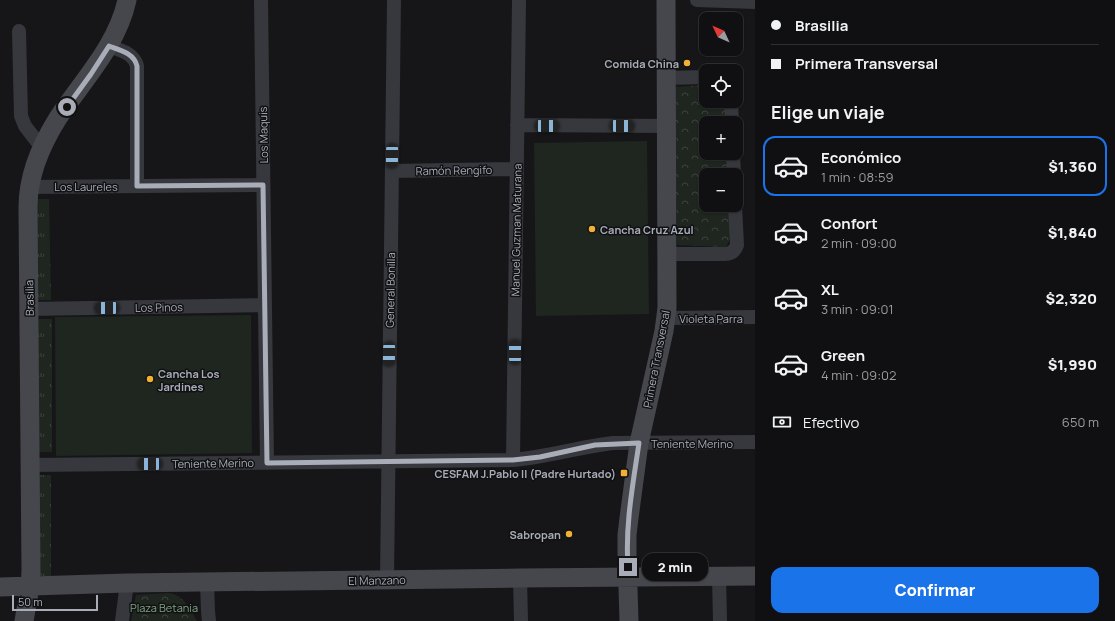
<!DOCTYPE html>
<html lang="es">
<head>
<meta charset="utf-8">
<style>
  :root { --surface:#101012; --page:#1e1e20; --text:#f1f3f6; --muted:#9c9d9f; --line:#303032; --accent:#1a73e8 }
  body { margin:0; font-family:Manrope,sans-serif; background:var(--page); color:var(--text); height:100vh; display:flex; flex-direction:column; font-size:15px; white-space:nowrap }
  * { box-sizing:border-box; margin:0 }
  p { font-size:13px; color:var(--muted) }
  .icon { flex:none; width:22px; height:22px; fill:none; stroke:currentColor; stroke-width:2; stroke-linecap:round; stroke-linejoin:round }
  .map { position:relative; flex:1; overflow:hidden }
  .drawer { display:flex; flex-direction:column; background:var(--surface); width:360px }
  .drawer>* { flex:none }
  .hud { display:grid; align-content:center; height:88px; padding:0 16px; background:var(--surface) }
  .needle { width:26px; rotate:314deg }
  .tools { position:absolute; left:699px; top:12px; display:grid; gap:8px }
  .tools a { display:grid; place-items:center; width:44px; height:44px; border-radius:8px; background:var(--surface); box-shadow:0 1px 3px #0004,0 0 0 1px var(--line); font-size:20px }
  .scale { position:absolute; left:12px; bottom:10px; width:86px; box-sizing:border-box; padding-left:4px; border:2px solid #a8adb8; border-top:0; font-size:11px; line-height:14px; white-space:nowrap; color:#a8adb8; -webkit-text-stroke:3px #111113; paint-order:stroke }
  .end { position:absolute; width:18px; height:18px; margin:-9px; border:5px solid #a8adb8; background:#111; box-shadow:0 0 0 2px #111 }
  .from { border-radius:50% }
  .bubble { position:absolute; height:28px; border-radius:12px; background:var(--surface); box-shadow:0 1px 3px #0004,0 0 0 1px var(--line); font-size:13px; font-weight:800; line-height:28px; text-align:center }
  .car { position:absolute; width:12px; height:24px; margin:-12px -6px; border-radius:5px; box-shadow:0 0 3px 1px #0007; background:linear-gradient(#222 24%,#8ab4d8 0 40%,#222 0 76%,#8ab4d8 0 86%,#222 0) }
  .hud b { display:flex; align-items:center; gap:14px; height:38px; font-size:15px }
  .hud b+b { border-top:1px solid var(--line) }
  .hud i { width:10px; height:10px; background:var(--text) }
  ul { padding:0; list-style:none }
  li { display:flex; align-items:center; gap:12px; height:60px; margin:0 8px 6px; padding:0 8px; border:2px solid transparent; border-radius:12px }
  li div { flex:1 }
  li b { display:block; font-size:15px }
  li em { font-style:normal; font-weight:800 }
  li.selected { border-color:var(--accent) }
  li>.icon { width:36px; height:36px; stroke-width:1.5 }
  h2 { padding:0 16px; font-size:18px; line-height:48px }
  .pay { display:flex; align-items:center; gap:10px; height:44px; padding:0 16px; font-size:15px }
  .pay p { margin-inline-start:auto }
  .action { display:flex; gap:8px; margin-top:auto; padding:8px 16px }
  .action a { flex:1; height:46px; border-radius:12px; background:var(--accent); color:#fff; font-size:16px; font-weight:800; line-height:46px; text-align:center }
  main { display:flex; flex:1; min-height:0 }
  .map>svg:first-child { display:block }
</style>
</head>
<body>
<main>
<div class="map">
<svg width="755" height="621" viewBox="0 0 755 621">
  <defs>
    <pattern id="grass-tufts" width="24" height="20" patternUnits="userSpaceOnUse"><rect width="24" height="20" fill="#1e261f"/><path d="M3 7l-1-3M5 7V3M7 7l1-3M15 17l-1-3M17 17v-4M19 17l1-3" fill="none" stroke="#3c433d"/></pattern>
    <pattern id="forest-crowns" width="20" height="18" patternUnits="userSpaceOnUse"><rect width="20" height="18" fill="#1e261f"/><path d="M2 6a3 3 0 1 1 6 0M12 15a3 3 0 1 1 6 0" fill="none" stroke="#3c433d"/></pattern>
  </defs>
  <rect width="100%" height="100%" fill="#161618"/>
  <path fill="url(#grass-tufts)" d="M36,199H49L51,300H38Z
    M38,319H52V452H38Z
    M37,475H51V576H37Z"/>
  <path fill="url(#forest-crowns)" d="M706,85V101H727V123H706V153H728L729,175H706V205H730V239L726,247L677,245L674,87Z
    M169,593C185,596 189,608 197,621H131L136,595Z"/>
  <path fill="#1e261f" d="M647,141L649,314L536,316L534,143Z
    M251,315L252,453L56,456L55,317Z"/>
  <g fill="none" stroke-linecap="round" stroke-linejoin="round">
    <path stroke="#37383d" stroke-width="14" d="M261,0L267,463
      M697,0L755,2
      M19,31L21,116L25,126L42,148
      M109,46C120,50 134,53 137,66V186
      M666,78L706,77
      M731,101L732,123
      M517,125L667,126
      M733,153L734,175
      M392,171L517,169
      M29,187L263,185
      M667,254H725C731,254 735,251 737,245L735,205
      M29,309L265,305
      M666,318L755,317
      M513,460L519,0
      M30,465L513,460C547,457 579,447 613,443L755,442
      M719,576L720,621
      M520,578L521,621
      M387,580L394,0
      M207,583L208,611L209,621
      M122,621L127,583"/>
    <path stroke="#45474d" stroke-width="19" d="M0,587L127,583L520,578L755,576
      M24,621L30,587L31,571L28,207C28,174 41,145 58,118C83,80 117,46 127,0
      M629,621L627,556V535L629,518L639,443L664,331L667,308L666,0"/>
  </g>
  <g fill="none" stroke-linecap="round" stroke-linejoin="round">
    <path stroke="#a8adb8" stroke-width="5" d="M67,107L91,74L109,46C120,50 134,53 137,66V186L263,185L267,463L513,460L540,457L595,445L639,443C633,484 625,525 628,567"/>
  </g>
  <g fill="#f2b134" stroke="#111113" stroke-width="1.5">
    <circle cx="687" cy="63" r="4"/>
    <circle cx="592" cy="229" r="4"/>
    <circle cx="150" cy="379" r="4"/>
    <rect x="620" y="469" width="8" height="8" rx="2"/>
    <circle cx="569" cy="534" r="4"/>
  </g>
  <g text-anchor="middle" dominant-baseline="central" stroke-width="3" stroke-linejoin="round" paint-order="stroke">
    <g font-size="11" font-weight="bold" fill="#a8adb8" stroke="#111113" text-anchor="end">
      <text x="679" y="63">Comida China</text>
      <text x="600" y="229" text-anchor="start">Cancha Cruz Azul</text>
      <text x="158" y="373" text-anchor="start">Cancha Los<tspan x="158" dy="13">Jardines</tspan></text>
      <text x="616" y="473">CESFAM J.Pablo II (Padre Hurtado)</text>
      <text x="561" y="534">Sabropan</text>
    </g>
    <g font-size="11" fill="#a8adb8" stroke="#111113">
      <text transform="translate(263 135) rotate(-91)">Los Maquis</text>
      <text transform="translate(454 170) rotate(-1)">Ramón Rengifo</text>
      <text x="86" y="186">Los Laureles</text>
      <text transform="translate(516 230) rotate(-89)">Manuel Guzman Maturana</text>
      <text transform="translate(390 290) rotate(-89)">General Bonilla</text>
      <text transform="translate(29 298) rotate(-91)">Brasilia</text>
      <text transform="translate(159 307) rotate(-1)">Los Pinos</text>
      <text x="711" y="318">Violeta Parra</text>
      <text transform="translate(656 359) rotate(-79)">Primera Transversal</text>
      <text x="692" y="443">Teniente Merino</text>
      <text transform="translate(213 463) rotate(-1)">Teniente Merino</text>
      <text transform="translate(377 580) rotate(-1)">El Manzano</text>
    </g>
    <g font-size="11" fill="#7fa381" stroke="#111113">
      <text x="164" y="607">Plaza Betania</text>
    </g>
  </g>
</svg>
<div class="tools">
<a><svg class="needle" viewBox="-14 -14 28 28"><path d="M0-13l5 13h-10z" fill="#e53935"/><path d="M0 13l5-13h-10z" fill="#9c9d9f"/></svg></a>
<a><svg class="icon" aria-label="locate" viewBox="0 0 24 24"><circle cx="12" cy="12" r="6"/><path d="M12 2v4M12 18v4M2 12h4M18 12h4"/></svg></a>
<a>+</a>
<a>−</a>
</div>
<div class="scale">50 m</div>
<i class="end from" style="left:67px;top:107px"></i>
<i class="end" style="left:628px;top:567px"></i>
<div class="bubble" style="left:642px;top:553px;width:66px">2 min</div>
<i class="car" style="left:547px;top:126px;rotate:90deg"></i>
<i class="car" style="left:622px;top:126px;rotate:90deg"></i>
<i class="car" style="left:392px;top:156px;rotate:181deg"></i>
<i class="car" style="left:107px;top:308px;rotate:269deg"></i>
<i class="car" style="left:515px;top:352px;rotate:0deg"></i>
<i class="car" style="left:389px;top:354px;rotate:181deg"></i>
<i class="car" style="left:150px;top:464px;rotate:270deg"></i>
</div>
<section class="drawer">
<div class="hud">
<b><i class="from"></i>Brasilia</b>
<b><i></i>Primera Transversal</b>
</div>
<h2>Elige un viaje</h2>
<ul>
<li class="selected"><svg class="icon" aria-label="car" viewBox="0 0 24 24"><path d="M5 17H2v-5l4-1 3-4h7l3 4 3 1v5h-3M9 17h6M6 11h13"/><circle cx="7" cy="17" r="2"/><circle cx="17" cy="17" r="2"/></svg><div><b>Económico</b><p>1 min · 08:59</p></div><em>$1,360</em></li>
<li><svg class="icon" aria-label="car" viewBox="0 0 24 24"><path d="M5 17H2v-5l4-1 3-4h7l3 4 3 1v5h-3M9 17h6M6 11h13"/><circle cx="7" cy="17" r="2"/><circle cx="17" cy="17" r="2"/></svg><div><b>Confort</b><p>2 min · 09:00</p></div><em>$1,840</em></li>
<li><svg class="icon" aria-label="car" viewBox="0 0 24 24"><path d="M5 17H2v-5l4-1 3-4h7l3 4 3 1v5h-3M9 17h6M6 11h13"/><circle cx="7" cy="17" r="2"/><circle cx="17" cy="17" r="2"/></svg><div><b>XL</b><p>3 min · 09:01</p></div><em>$2,320</em></li>
<li><svg class="icon" aria-label="car" viewBox="0 0 24 24"><path d="M5 17H2v-5l4-1 3-4h7l3 4 3 1v5h-3M9 17h6M6 11h13"/><circle cx="7" cy="17" r="2"/><circle cx="17" cy="17" r="2"/></svg><div><b>Green</b><p>4 min · 09:02</p></div><em>$1,990</em></li>
</ul>
<div class="pay"><svg class="icon" aria-label="cash" viewBox="0 0 24 24"><path d="M3 7h18v10H3z"/><circle cx="12" cy="12" r="2"/></svg>Efectivo<p>650 m</p></div>
<div class="action"><a>Confirmar</a></div>
</section>
</main>
</body>
</html>
